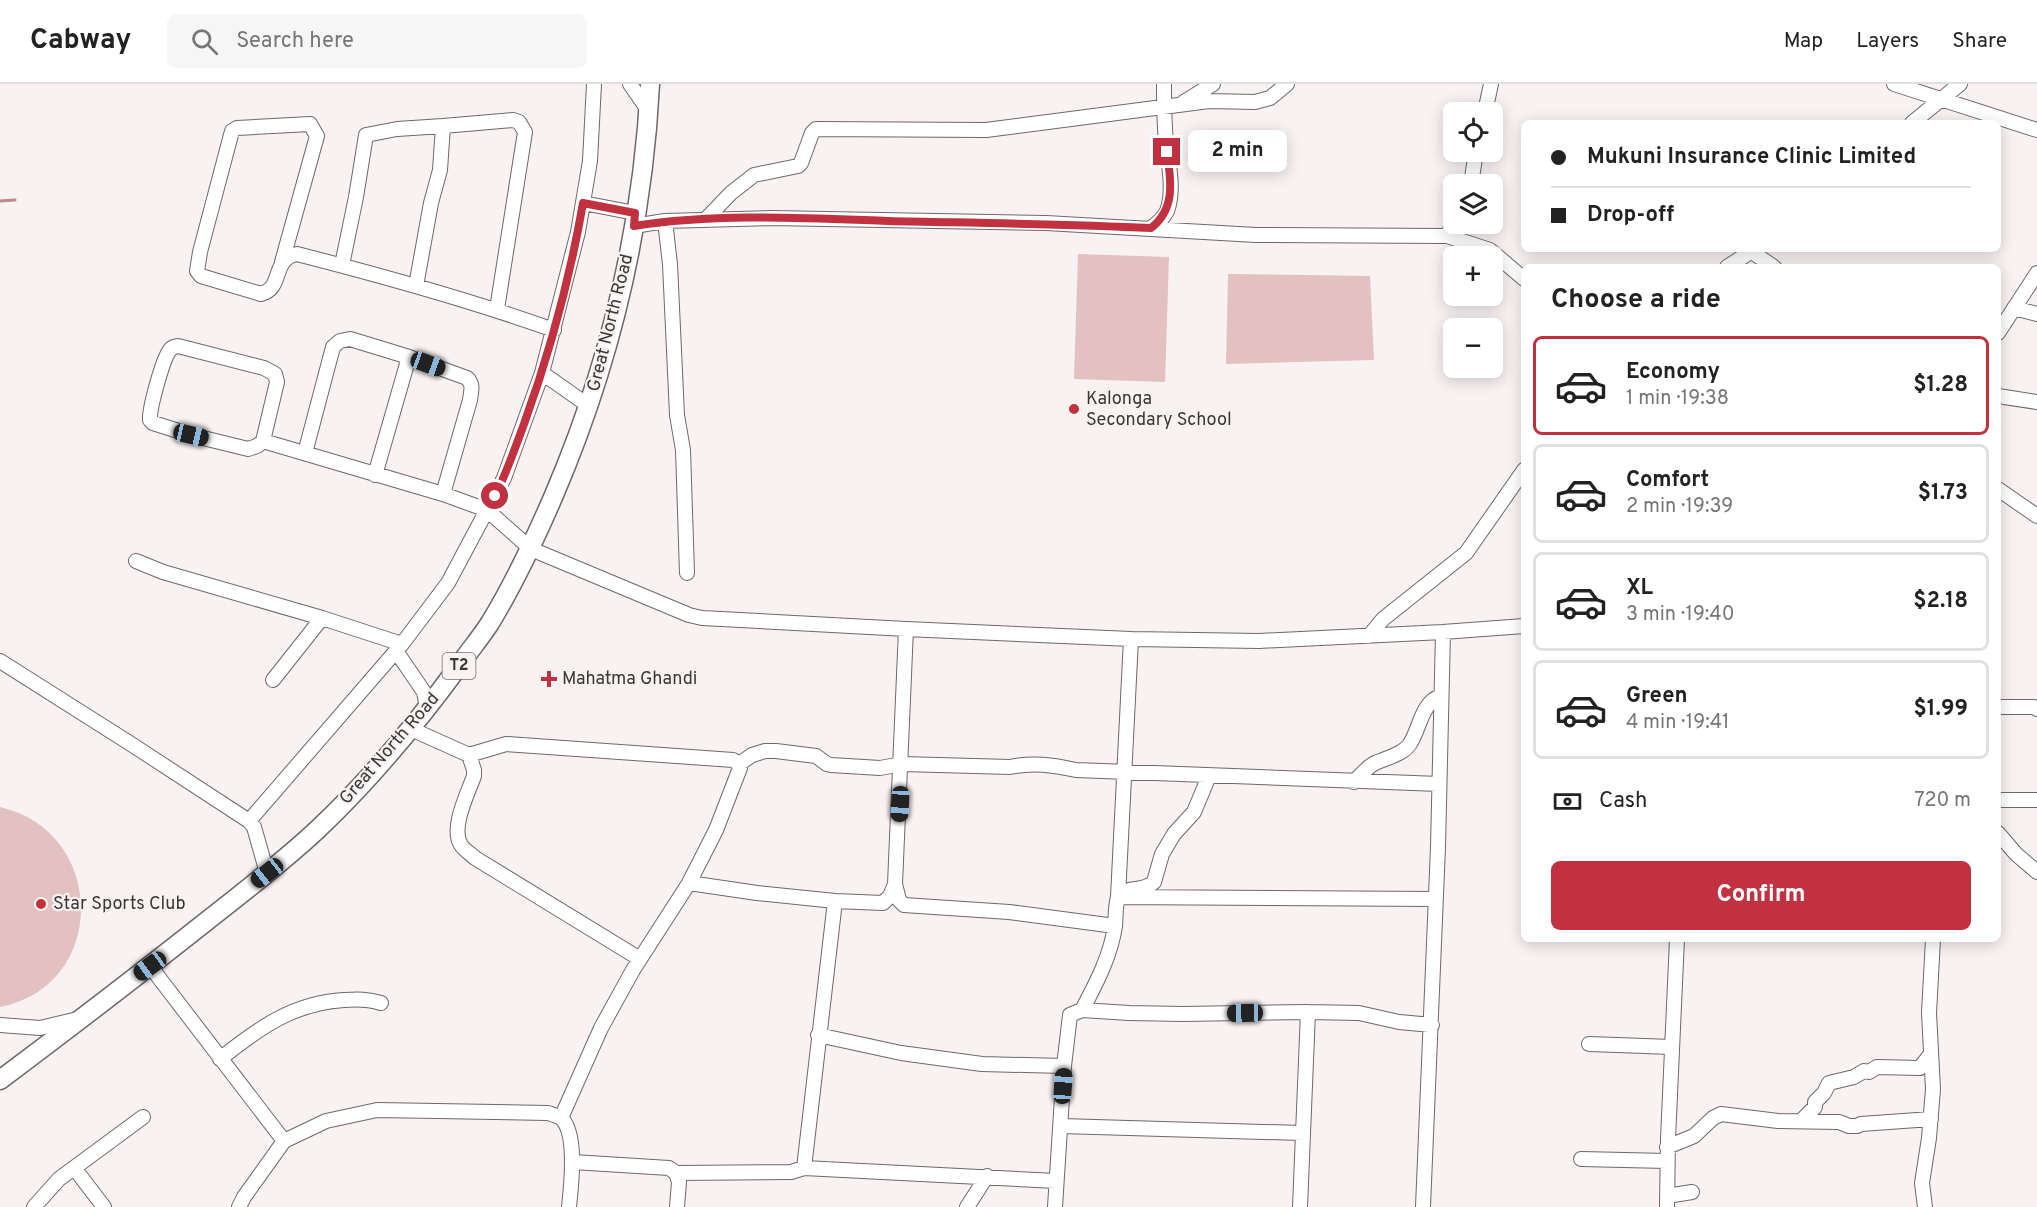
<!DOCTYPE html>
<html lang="en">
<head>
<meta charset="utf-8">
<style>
  :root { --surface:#fff; --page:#f6f6f6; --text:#222; --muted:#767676; --line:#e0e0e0; --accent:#c23140 }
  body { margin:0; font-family:Overpass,sans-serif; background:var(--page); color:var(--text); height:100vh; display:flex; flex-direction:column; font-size:22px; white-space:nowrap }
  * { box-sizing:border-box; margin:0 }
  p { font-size:20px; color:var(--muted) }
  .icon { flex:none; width:33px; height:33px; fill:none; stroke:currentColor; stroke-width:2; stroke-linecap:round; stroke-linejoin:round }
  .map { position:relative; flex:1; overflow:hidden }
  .sheet { position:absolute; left:1521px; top:180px; width:480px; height:678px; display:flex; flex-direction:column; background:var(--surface); border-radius:9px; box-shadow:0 3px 15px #0003 }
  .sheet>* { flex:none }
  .hud { position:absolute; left:1521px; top:36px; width:480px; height:132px; border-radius:9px; box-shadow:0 3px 15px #0003; display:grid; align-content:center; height:132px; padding:0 30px; background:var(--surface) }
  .controls { position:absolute; left:1443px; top:18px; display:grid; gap:12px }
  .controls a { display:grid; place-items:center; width:60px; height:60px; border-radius:9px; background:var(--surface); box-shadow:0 3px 15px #0003; font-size:30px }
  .end { position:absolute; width:27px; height:27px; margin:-14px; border:8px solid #c23140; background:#fff; box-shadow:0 0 0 3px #fff }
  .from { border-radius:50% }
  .bubble { position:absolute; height:42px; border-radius:9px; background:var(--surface); box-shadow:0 3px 15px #0003; font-size:20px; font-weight:700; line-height:42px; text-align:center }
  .car { position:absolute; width:18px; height:36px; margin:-18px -9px; border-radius:8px; box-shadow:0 0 4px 2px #0007; background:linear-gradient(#222 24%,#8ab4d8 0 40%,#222 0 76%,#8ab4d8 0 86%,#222 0) }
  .hud b { display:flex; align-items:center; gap:21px; height:57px; font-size:22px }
  .hud b+b { border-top:2px solid var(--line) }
  .hud i { width:15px; height:15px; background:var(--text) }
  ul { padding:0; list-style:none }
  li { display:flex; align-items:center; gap:18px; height:99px; margin:0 12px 9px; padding:0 18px; border:3px solid var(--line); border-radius:9px }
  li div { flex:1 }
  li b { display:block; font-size:22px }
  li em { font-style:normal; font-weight:700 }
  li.active { border-color:var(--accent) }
  li>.icon { width:54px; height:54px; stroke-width:1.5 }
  h2 { padding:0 30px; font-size:27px; line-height:72px }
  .pay { display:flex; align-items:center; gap:15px; height:66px; padding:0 30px; font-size:22px }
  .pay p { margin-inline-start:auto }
  .primary-button { display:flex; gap:12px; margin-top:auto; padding:12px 30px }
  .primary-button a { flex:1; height:69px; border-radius:9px; background:var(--accent); color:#fff; font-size:24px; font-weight:700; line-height:69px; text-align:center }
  header { display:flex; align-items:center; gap:36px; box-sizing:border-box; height:84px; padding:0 30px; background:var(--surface); border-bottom:2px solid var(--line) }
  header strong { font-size:28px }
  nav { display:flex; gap:33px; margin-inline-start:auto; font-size:21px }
  .search { width:420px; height:54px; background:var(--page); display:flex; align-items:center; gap:15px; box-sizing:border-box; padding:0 21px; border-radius:9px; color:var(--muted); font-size:22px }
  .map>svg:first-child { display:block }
</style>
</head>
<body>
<header>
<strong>Cabway</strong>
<div class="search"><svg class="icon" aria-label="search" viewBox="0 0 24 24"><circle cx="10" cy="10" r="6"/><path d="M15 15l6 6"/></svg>Search here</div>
<nav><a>Map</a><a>Layers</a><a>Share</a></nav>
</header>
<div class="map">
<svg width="2037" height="1123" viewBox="0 0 2037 1123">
  <rect width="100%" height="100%" fill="#f9f2f2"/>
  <path fill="#e3c1c0" d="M1078,170L1169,173L1165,298L1074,295Z
    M1228,190L1370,192L1374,276L1226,280Z
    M0,723C107,747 109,902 0,923Z"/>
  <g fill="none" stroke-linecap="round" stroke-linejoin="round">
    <path stroke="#bd8b8a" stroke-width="3" d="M0,117L15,116"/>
    <g stroke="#6f6868" stroke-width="16">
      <path id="minor" d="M630,0L648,26
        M1894,0L2037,46
        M1184,18L1213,0
        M1485,28L1491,0
        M1912,39L1960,0
        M1471,100L1476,68
        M583,119L635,129
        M705,136L731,109L754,91L798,82L801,79L812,49L816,45L986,46L1209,17L1255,18L1270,14L1287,0
        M665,137L670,180L677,331L683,366L687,489
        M634,142L665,137L771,134L1046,139L1256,151L1447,152L1454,138
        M1151,144C1158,139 1163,135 1167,127C1175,106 1168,78 1166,57C1164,38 1164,19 1164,0
        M1447,152L1490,166L1524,195
        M1752,168L1774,183
        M282,178L317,52L310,40L237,44L232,47L200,168L197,187L201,192L261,210C284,204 271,175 297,170C383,192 470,216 554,246
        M342,181L356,113L366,51L397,45L443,42
        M1727,183L1755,165
        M416,202L431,119L440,86L443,42L513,36L519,38L525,48L497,225
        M2014,224L2037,230
        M1998,249L2037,189
        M542,289L589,322
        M1998,312L2037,318
        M263,357L257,362L248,365L191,351L153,339L150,336C149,325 163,274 170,266C172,263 174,263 178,262L264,284L275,290L277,298L263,357L443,410L487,426L531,465L689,531L702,534L906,545L1131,555L1259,557L1443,548L1524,542
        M305,369L333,263L340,257L350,255L409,273L467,294C474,301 471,307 470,316L443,410
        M375,391L409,273
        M1998,405L2037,432
        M136,477L163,488L322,534L402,560
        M1369,552L1383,535L1466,469L1524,386
        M1131,555L1118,813L1436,815
        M396,567L424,608L427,624
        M0,577L131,660L249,737
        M273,596L322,534
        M1998,623H2034L2037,625
        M411,645L469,671L506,660L733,676L739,680L740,684L716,746L689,799L633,886L601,944L561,1034
        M469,671L474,686V692C468,709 450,744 461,761C464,766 471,770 475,774L640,875
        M739,680L752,671L765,667H776L816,672L827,680L831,681L880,684L902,680L1010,683C1033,678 1053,681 1076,686L1439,700
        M1354,698C1360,692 1367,683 1375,679C1386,674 1405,670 1411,658C1420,643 1422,618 1441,612
        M1998,716H2037
        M1998,749L2016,770L2037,788
        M267,789L254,743L249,737L402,560L448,499L504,394L542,289L578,148L590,77L594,0
        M689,799L757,809L835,817L804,1084
        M895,800L899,816L904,821L1009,828L1115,842
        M835,817L883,819L890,812L895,800L906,545
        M150,882L284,1057
        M1082,926C1096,900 1111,871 1115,842C1116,832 1115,823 1118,813C1127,801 1143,809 1154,798L1162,770L1174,750L1194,728L1209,692
        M0,941L40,944L78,935
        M818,951L901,969L982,980L1064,982
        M1589,960L1672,963
        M220,975C259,944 293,919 344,916C358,915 368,915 381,919
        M1801,1037L1815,1023V1018L1824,1009L1829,999L1854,993L1864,987L1869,988L1877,983L1920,984L1930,971
        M1061,1042L1302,1049
        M1667,1063L1694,1052L1713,1034L1721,1030L1778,1037L1839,1038L1849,1042H1857L1861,1040L1931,1035
        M1581,1075L1667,1077
        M573,1078L669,1084L676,1089L679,1098L677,1123
        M75,1085L104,1123
        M676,1089L791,1088L804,1084L1056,1097
        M1667,1112L1692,1108
        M34,1123L59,1095L143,1033
        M239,1123L244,1113L284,1057L326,1037L377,1026L548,1029C551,1030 558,1032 561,1034C578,1049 571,1103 569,1123
        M967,1123L987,1092
        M1055,1123L1064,982L1070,931L1082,926L1129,929L1183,930L1308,928L1359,929L1399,938L1432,941
        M1300,1123L1308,928
        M1423,1123L1438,763L1443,548
        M1667,1123L1668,1055L1677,855
        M1925,1123L1922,1099L1929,1054L1933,1005L1929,929L1933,855"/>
    </g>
    <g stroke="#6f6868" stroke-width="21">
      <path id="highway" d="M0,996C68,945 136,893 203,840C242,809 282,779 318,745C371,695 418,638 461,579C470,566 481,553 490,539C515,498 535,455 554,411C610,280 643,142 650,0"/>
    </g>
    <use href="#minor" stroke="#fff" stroke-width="14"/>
    <use href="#highway" stroke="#fff" stroke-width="18"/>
  </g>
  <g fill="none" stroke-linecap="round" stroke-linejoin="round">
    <path stroke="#c23140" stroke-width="8" d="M495,412C507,388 515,364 524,340C550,268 570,194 583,119L635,129L634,142C717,129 804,134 888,137C976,139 1064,140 1151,144C1176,125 1171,96 1167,68"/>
  </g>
  <g fill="#c23140" stroke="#f9f2f2" stroke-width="2">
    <circle cx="1074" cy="325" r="6"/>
    <path d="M546 586h6v6h6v6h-6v6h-6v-6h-6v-6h6z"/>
    <circle cx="41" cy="820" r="6"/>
  </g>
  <g text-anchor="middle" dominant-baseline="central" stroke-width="4.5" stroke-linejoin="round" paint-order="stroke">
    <rect fill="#f9f2f2" stroke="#73706f" stroke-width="1.5" x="442.5" y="569" width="33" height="26" rx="4.5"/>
    <g font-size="16" font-weight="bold" fill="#3a3837">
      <text x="459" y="582">T2</text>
    </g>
    <g font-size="18" fill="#3a3837" stroke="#f9f2f2">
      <text transform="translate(611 239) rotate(-76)">Great North Road</text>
      <text transform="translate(390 665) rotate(-49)">Great North Road</text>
    </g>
    <g font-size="18" fill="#3a3837" stroke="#f9f2f2" text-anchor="start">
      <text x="1086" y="315">Kalonga<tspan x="1086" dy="21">Secondary School</tspan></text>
      <text x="562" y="595">Mahatma Ghandi</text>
      <text x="53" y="820">Star Sports Club</text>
    </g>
  </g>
</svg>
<div class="controls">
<a><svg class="icon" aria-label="locate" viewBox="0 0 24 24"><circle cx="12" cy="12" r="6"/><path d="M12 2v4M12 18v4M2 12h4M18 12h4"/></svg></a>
<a><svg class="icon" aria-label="layers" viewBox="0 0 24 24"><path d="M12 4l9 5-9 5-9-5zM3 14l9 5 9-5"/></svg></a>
<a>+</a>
<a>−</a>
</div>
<i class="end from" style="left:495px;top:412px"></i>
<i class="end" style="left:1167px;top:68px"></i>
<div class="bubble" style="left:1188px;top:46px;width:99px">2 min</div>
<i class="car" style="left:428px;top:280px;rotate:110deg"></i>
<i class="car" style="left:191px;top:351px;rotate:103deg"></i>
<i class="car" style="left:900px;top:720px;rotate:183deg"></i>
<i class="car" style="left:267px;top:789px;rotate:232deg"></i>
<i class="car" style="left:150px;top:882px;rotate:234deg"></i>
<i class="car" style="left:1245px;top:929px;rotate:269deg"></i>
<i class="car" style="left:1063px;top:1002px;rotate:4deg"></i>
<div class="hud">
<b><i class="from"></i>Mukuni Insurance Clinic Limited</b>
<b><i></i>Drop-off</b>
</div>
<section class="sheet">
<h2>Choose a ride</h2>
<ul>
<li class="active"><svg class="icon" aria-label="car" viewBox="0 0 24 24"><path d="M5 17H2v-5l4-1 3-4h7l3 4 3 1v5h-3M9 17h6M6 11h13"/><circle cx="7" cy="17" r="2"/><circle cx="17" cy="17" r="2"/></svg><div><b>Economy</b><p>1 min · 19:38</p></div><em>$1.28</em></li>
<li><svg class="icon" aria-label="car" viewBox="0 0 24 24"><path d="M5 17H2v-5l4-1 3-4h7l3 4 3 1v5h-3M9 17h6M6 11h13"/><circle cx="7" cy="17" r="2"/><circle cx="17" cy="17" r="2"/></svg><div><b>Comfort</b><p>2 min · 19:39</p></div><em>$1.73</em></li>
<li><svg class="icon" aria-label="car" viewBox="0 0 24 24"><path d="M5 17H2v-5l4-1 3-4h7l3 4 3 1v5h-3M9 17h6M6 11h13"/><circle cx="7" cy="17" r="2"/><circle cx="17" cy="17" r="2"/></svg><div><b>XL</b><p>3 min · 19:40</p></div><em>$2.18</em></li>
<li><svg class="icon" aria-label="car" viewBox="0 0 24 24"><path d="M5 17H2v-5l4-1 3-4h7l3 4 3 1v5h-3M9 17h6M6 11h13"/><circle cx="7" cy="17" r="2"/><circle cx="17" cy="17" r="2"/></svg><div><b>Green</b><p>4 min · 19:41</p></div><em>$1.99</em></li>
</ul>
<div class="pay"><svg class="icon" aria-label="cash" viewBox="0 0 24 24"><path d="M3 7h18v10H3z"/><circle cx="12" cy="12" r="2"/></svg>Cash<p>720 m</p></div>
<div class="primary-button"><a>Confirm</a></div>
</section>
</div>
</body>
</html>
